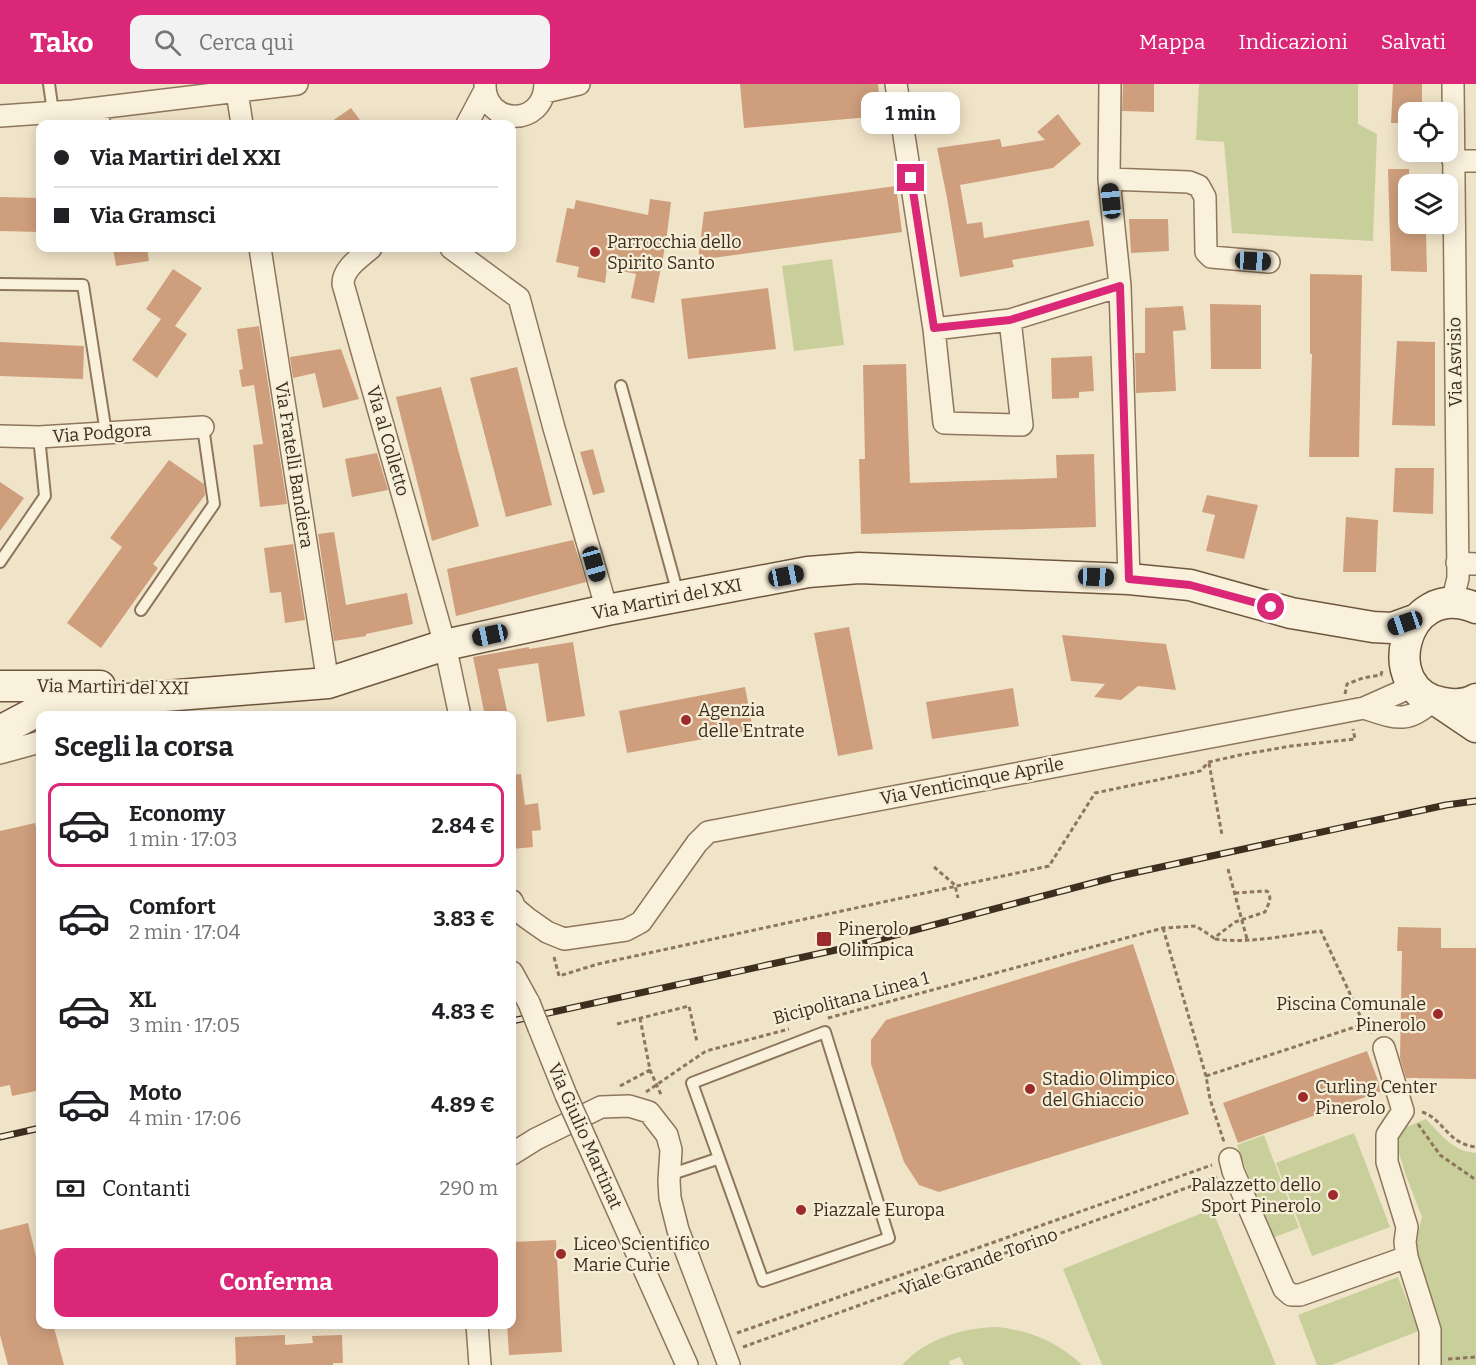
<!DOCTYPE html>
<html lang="it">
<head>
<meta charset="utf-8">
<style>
  :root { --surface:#fff; --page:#f2f2f2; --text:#202124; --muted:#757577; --line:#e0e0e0; --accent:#db2777 }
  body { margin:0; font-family:Bitter,serif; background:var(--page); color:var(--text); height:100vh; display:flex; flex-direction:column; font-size:22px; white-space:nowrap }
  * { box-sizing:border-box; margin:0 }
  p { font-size:20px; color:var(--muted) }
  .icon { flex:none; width:33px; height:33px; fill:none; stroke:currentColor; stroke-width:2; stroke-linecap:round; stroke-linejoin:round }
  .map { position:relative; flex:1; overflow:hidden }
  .drawer { position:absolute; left:36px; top:627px; width:480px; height:618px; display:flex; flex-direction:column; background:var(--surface); border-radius:12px; box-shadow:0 3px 15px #0003 }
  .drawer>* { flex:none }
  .hud { position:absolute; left:36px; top:36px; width:480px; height:132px; border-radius:12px; box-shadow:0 3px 15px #0003; display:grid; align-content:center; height:132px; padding:0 18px; background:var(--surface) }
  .tools { position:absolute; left:1398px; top:18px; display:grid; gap:12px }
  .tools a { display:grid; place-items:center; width:60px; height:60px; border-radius:12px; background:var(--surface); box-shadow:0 3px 15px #0003; font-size:30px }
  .end { position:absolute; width:27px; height:27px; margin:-14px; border:8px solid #db2777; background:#fff; box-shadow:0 0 0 3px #fff }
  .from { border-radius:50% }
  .bubble { position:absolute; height:42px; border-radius:12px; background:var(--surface); box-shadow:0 3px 15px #0003; font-size:20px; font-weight:700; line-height:42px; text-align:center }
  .car { position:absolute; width:18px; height:36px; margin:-18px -9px; border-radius:8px; box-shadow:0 0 4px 2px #0007; background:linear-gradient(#222 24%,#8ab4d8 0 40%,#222 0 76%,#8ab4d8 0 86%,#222 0) }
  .hud b { display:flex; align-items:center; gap:21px; height:57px; font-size:22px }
  .hud b+b { border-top:2px solid var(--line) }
  .hud i { width:15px; height:15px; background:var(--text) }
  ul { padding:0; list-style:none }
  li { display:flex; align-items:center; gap:18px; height:84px; margin:0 12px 9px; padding:0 6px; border:3px solid transparent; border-radius:12px }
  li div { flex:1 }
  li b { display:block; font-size:22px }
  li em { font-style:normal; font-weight:700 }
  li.selected { border-color:var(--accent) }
  li>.icon { width:54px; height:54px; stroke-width:1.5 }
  h2 { padding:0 18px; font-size:27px; line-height:72px }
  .pay { display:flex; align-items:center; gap:15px; height:66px; padding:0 18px; font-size:22px }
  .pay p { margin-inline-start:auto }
  .primary-button { display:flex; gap:12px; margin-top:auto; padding:12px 18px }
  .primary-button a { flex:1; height:69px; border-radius:12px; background:var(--accent); color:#fff; font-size:24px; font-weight:700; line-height:69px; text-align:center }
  header { display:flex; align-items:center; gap:36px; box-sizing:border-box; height:84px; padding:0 30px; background:var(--accent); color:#fff }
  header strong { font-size:28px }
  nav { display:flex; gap:33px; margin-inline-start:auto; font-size:21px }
  .search { width:420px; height:54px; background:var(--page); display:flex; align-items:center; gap:15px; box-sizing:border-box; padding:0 21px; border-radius:12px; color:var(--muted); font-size:22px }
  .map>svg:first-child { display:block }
</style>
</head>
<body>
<header>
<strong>Tako</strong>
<div class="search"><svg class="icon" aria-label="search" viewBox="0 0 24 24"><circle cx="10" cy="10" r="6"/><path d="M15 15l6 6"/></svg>Cerca qui</div>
<nav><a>Mappa</a><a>Indicazioni</a><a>Salvati</a></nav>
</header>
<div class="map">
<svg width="1476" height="1281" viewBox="0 0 1476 1281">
  <rect width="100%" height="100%" fill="#f0e4c8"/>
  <path fill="#c9cf9b" d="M1199,0H1358V40L1377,50L1373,157L1232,149L1224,58L1196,56Z
    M832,175L844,261L794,267L782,182Z
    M1426,1035C1440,1050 1454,1068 1476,1069V1281H1441L1442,1270L1438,1233L1417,1172V1153L1422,1133L1405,1089L1395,1055L1401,1045Z
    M1354,1049L1390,1143L1312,1172L1276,1079Z
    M1264,1051L1299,1144L1272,1154L1237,1061Z
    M1212,1125L1276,1281H1102L1063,1185Z
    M1398,1193L1419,1247L1331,1281H1317L1298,1231Z
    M998,1243C1031,1247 1058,1258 1082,1281H964L960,1273L949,1277L950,1281H902C927,1254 962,1244 998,1243Z"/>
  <path fill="#cf9f7d" d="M740,0H878L881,32L744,44Z
    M1123,0H1154V28L1122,27Z
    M1393,0H1422V28H1408V39H1391Z
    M351,24L363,40H328Z
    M1058,30L1081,60L1053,84L960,101L967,140L982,138L984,154L1089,136L1094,162L1012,176L1014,183L960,193L947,114L937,64L1000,55L1002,63L1045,56L1037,48Z
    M1388,85H1409L1408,149H1426L1427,188L1391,187Z
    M896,102L902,148L698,176L704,128Z
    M0,113L40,114V148L0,147Z
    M650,115L671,118L666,158L654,219L631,214L636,190L607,184L605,199L577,193L579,183L556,178L567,124L574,125L576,116L648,131Z
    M1129,135H1168L1169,167L1131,169Z
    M113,164H147L149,177L116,182Z
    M173,185L202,204L175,242L187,250L157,294L132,276L161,235L146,225Z
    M1310,190L1362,191L1359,373H1309L1312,270H1310Z
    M768,204L776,265L688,275L681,215Z
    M1210,220L1261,221V285H1211Z
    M1183,222L1186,246L1173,247L1176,307L1136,309L1135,269H1145V224Z
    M259,242L287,420L260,423L253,361L263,360L254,301L242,303L239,286L243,285L237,245Z
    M1397,257L1435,258V342L1392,341Z
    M0,258L84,262L83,295L0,292Z
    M341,265L359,315L323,324L315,289L293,294L290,273Z
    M1092,272L1094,307L1079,308V314L1052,315L1051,274Z
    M906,280L910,399L1057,394L1056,371L1094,370L1096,443L861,450L859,375H865L863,281Z
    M517,283L552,421L506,433L470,294Z
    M441,303L479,442L432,457L396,313Z
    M593,365L605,408L593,411L580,368Z
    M377,369L388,406L352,413L345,375Z
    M169,376L204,400L205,411L153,480L158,484L101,564L67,539L122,463L110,454Z
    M1395,384H1434L1433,430L1393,428Z
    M0,398L24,414L0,447Z
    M1207,411L1258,421L1244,475L1206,467L1215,431L1202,428Z
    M1346,433L1378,436L1376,488H1343Z
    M334,448L346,521L407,509L413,540L366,550V552L334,557L318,450Z
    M573,456L586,498L456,532L447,485Z
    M293,460L305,536L285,539L281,508L270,509L264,464Z
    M849,543L873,665L838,672L814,549Z
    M1062,551L1166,560L1176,606L1138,602L1121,616L1094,613L1105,600L1071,597Z
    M573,558L585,632L547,638L538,579L498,585L508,632H485L473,573L529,563V565Z
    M745,603L753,646L627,669L619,627Z
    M1013,604L1019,642L932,655L926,618Z
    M521,690L525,721L538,719L541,746L532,747L533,763L512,765V691Z
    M35,739L40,761V1006L12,1012L10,1001L0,1003V747Z
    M1398,843L1441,844V864H1476V995L1406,994L1400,974L1402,867H1397Z
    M1133,860L1189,1030L939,1108L919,1101L904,1078L871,980V956L886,936Z
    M1367,967L1382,1007L1238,1059L1223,1019Z
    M28,1139L40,1189V1240H53L64,1281H8L0,1251V1146Z
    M556,1156L562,1268L509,1271L507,1240H512V1158Z
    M285,1251V1261L313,1259L312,1252L342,1251L343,1279H333V1281H236L235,1253Z"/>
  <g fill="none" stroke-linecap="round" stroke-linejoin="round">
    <g stroke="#8d765c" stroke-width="14">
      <path id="lane" d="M49,0L53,28
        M0,200L83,201L106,349
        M621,302L678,510
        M0,478L45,412L39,353
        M141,526L214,420L203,343
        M825,948L889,1154L763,1197L692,999Z
        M669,1091L717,1075"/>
    </g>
    <g stroke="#8d765c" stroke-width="24">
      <path id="street" d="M485,0C484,42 544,44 545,0
        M896,0L934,245L1010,236L1120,202
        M1110,0L1109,95L1120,202L1129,495
        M237,8L242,40
        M545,8L579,0
        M73,27L100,40
        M0,32L73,27L297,0
        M467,40L485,6
        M1453,77H1476
        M1109,95L1189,98L1199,102L1205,113L1206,168L1211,173L1269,178
        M260,164L328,599
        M371,164C360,174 343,184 343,200L445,561L460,632
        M451,164L519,214L554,344L607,526
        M934,245L944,339L1022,341L1010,236
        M0,352L39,353L203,343
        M1457,479L1476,480
        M1452,519L1458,494L1453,0
        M1364,624C1395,634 1408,641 1433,616
        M0,669L40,658
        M512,817L515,824L527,834L547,848L564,855L626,846L641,838L697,759L708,748L1364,624L1400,608L1411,596
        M512,888L529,919
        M539,944L566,1011
        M1384,964L1403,1027L1387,1051V1078L1407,1143L1405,1158L1407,1173L1430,1246V1281
        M587,1058L687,1281
        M512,1070L536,1055L601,1023L629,1022L649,1028L667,1051L671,1066L669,1097L670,1114L678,1146L729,1281
        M1230,1075L1233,1087L1284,1205L1291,1211H1300L1407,1173
        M477,1240L480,1281"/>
    </g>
    <g stroke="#6f573f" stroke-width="33">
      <path id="secondary" d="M1476,524C1402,493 1376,610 1444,619C1455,621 1466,621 1476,615
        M0,602H100
        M1439,618L1476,643
        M0,647L34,629L77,619L328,599L445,561L607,526L808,488L859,484L1129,495L1190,501L1291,529L1373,543L1392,544L1417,535"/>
    </g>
    <path stroke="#8d765c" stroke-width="3" stroke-dasharray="4.5 3" stroke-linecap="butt" d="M1345,610L1347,600L1363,594L1381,591L1382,587
      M1209,679L1222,751
      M934,783L955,801L958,814
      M1228,785L1247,855
      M1163,844L1206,992L1210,1015L1224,1058
      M1215,855C1249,860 1287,851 1321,847L1364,940L1372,949
      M554,873L559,892L598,880L1049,782L1095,709L1200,687L1209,678L1240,671L1291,662L1355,655L1353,645
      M640,934L650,986L662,1013
      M828,934L1163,844L1196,842L1214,854L1235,838L1265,828C1268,821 1273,813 1267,807L1233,809
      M617,940L689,922L697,958
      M1206,992L1364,940
      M620,1002L650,986
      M646,1008L706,967L789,945
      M1422,1028C1444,1035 1447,1060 1476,1063
      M1418,1040L1440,1071L1476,1096
      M737,1249L1212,1081
      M743,1263L1217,1093
      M1448,1275L1476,1273"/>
    <use href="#lane" stroke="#faf1dc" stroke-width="10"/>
    <use href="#street" stroke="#faf1dc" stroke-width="21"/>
    <use href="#secondary" stroke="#faf1dc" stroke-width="30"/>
    <g stroke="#3d2e20" stroke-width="7">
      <path id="rail" d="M512,937L854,862L1115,793L1446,721L1476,717
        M0,1053L40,1044"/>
    </g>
    <use href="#rail" stroke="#f7eed8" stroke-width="4.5" stroke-dasharray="14" stroke-linecap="butt"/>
    <g stroke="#8d765c" stroke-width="24" stroke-linecap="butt">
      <path id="street-bridge" d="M529,919L539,944
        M566,1011L587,1058"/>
    </g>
    <use href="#street-bridge" stroke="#faf1dc" stroke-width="21"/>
  </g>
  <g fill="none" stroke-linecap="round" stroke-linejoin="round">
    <path stroke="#db2777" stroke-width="8" d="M911,94L934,244L1010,236L1120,202L1129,495L1190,501L1271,523"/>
  </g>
  <g fill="#9e2a2b" stroke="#f7eed8" stroke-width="2">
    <circle cx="595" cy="168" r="6"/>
    <circle cx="686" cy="636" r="6"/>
    <rect x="816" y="847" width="16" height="16" rx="3"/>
    <circle cx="1438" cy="930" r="6"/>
    <circle cx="1030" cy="1005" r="6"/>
    <circle cx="1303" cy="1013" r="6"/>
    <circle cx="1333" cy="1111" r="6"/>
    <circle cx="801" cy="1126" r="6"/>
    <circle cx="561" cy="1170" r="6"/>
  </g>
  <g text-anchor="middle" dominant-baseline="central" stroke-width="4.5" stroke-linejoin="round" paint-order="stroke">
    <g font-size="18" fill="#3d2e20" stroke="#f7eed8" text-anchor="start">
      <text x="607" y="158">Parrocchia dello<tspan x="607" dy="21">Spirito Santo</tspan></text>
      <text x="698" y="626">Agenzia<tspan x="698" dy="21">delle Entrate</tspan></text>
      <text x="838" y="845">Pinerolo<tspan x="838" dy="21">Olimpica</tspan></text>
      <text x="1426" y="920" text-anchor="end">Piscina Comunale<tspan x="1426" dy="21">Pinerolo</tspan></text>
      <text x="1042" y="995">Stadio Olimpico<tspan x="1042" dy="21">del Ghiaccio</tspan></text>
      <text x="1315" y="1003">Curling Center<tspan x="1315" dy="21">Pinerolo</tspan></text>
      <text x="1321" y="1101" text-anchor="end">Palazzetto dello<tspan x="1321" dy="21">Sport Pinerolo</tspan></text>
      <text x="813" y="1126">Piazzale Europa</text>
      <text x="573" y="1160">Liceo Scientifico<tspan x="573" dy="21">Marie Curie</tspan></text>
    </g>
    <g font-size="18" fill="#3d2e20" stroke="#f7eed8">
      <text transform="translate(1455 278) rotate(-91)">Via Asvisio</text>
      <text transform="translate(102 349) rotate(-4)">Via Podgora</text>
      <text transform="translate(388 357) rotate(74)">Via al Colletto</text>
      <text transform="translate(294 381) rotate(81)">Via Fratelli Bandiera</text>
      <text transform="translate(667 515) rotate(-11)">Via Martiri del XXI</text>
      <text transform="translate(113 603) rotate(1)">Via Martiri del XXI</text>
      <text transform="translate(972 697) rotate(-11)">Via Venticinque Aprile</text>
      <text transform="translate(851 914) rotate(-15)">Bicipolitana Linea 1</text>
      <text transform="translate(585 1052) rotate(66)">Via Giulio Martinat</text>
      <text transform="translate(979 1178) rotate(-20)">Viale Grande Torino</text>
    </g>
  </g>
</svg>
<div class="tools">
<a><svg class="icon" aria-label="locate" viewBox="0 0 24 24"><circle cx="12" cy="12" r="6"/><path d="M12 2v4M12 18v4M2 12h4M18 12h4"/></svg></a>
<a><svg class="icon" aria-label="layers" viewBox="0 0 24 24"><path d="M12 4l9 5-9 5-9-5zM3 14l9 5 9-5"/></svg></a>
</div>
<i class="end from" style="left:1271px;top:523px"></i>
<i class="end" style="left:911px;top:94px"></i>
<div class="bubble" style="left:861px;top:8px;width:99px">1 min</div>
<i class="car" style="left:1111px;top:117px;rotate:354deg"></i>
<i class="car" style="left:1253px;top:177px;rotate:93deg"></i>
<i class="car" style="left:594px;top:480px;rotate:164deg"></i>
<i class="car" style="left:786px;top:492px;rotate:79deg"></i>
<i class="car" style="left:1096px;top:493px;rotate:92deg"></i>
<i class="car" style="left:1405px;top:539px;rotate:251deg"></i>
<i class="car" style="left:490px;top:551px;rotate:258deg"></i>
<div class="hud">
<b><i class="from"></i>Via Martiri del XXI</b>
<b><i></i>Via Gramsci</b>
</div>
<section class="drawer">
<h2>Scegli la corsa</h2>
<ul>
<li class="selected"><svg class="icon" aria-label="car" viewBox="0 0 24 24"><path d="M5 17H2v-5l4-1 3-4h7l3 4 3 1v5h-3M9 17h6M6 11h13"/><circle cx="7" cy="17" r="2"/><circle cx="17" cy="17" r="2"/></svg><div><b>Economy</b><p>1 min · 17:03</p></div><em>2.84 €</em></li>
<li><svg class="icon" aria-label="car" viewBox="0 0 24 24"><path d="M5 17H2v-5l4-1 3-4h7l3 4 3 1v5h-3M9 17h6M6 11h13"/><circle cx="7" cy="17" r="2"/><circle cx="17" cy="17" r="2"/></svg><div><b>Comfort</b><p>2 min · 17:04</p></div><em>3.83 €</em></li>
<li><svg class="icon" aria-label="car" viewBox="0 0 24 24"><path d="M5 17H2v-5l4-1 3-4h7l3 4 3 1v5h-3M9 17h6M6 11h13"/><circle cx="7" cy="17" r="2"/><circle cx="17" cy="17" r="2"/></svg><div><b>XL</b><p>3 min · 17:05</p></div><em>4.83 €</em></li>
<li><svg class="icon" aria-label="car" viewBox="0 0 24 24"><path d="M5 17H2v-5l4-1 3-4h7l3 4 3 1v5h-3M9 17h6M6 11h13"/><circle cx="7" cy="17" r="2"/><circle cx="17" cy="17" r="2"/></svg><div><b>Moto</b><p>4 min · 17:06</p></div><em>4.89 €</em></li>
</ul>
<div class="pay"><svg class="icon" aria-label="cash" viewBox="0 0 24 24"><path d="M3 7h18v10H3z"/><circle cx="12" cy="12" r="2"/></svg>Contanti<p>290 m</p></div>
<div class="primary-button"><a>Conferma</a></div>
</section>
</div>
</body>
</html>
